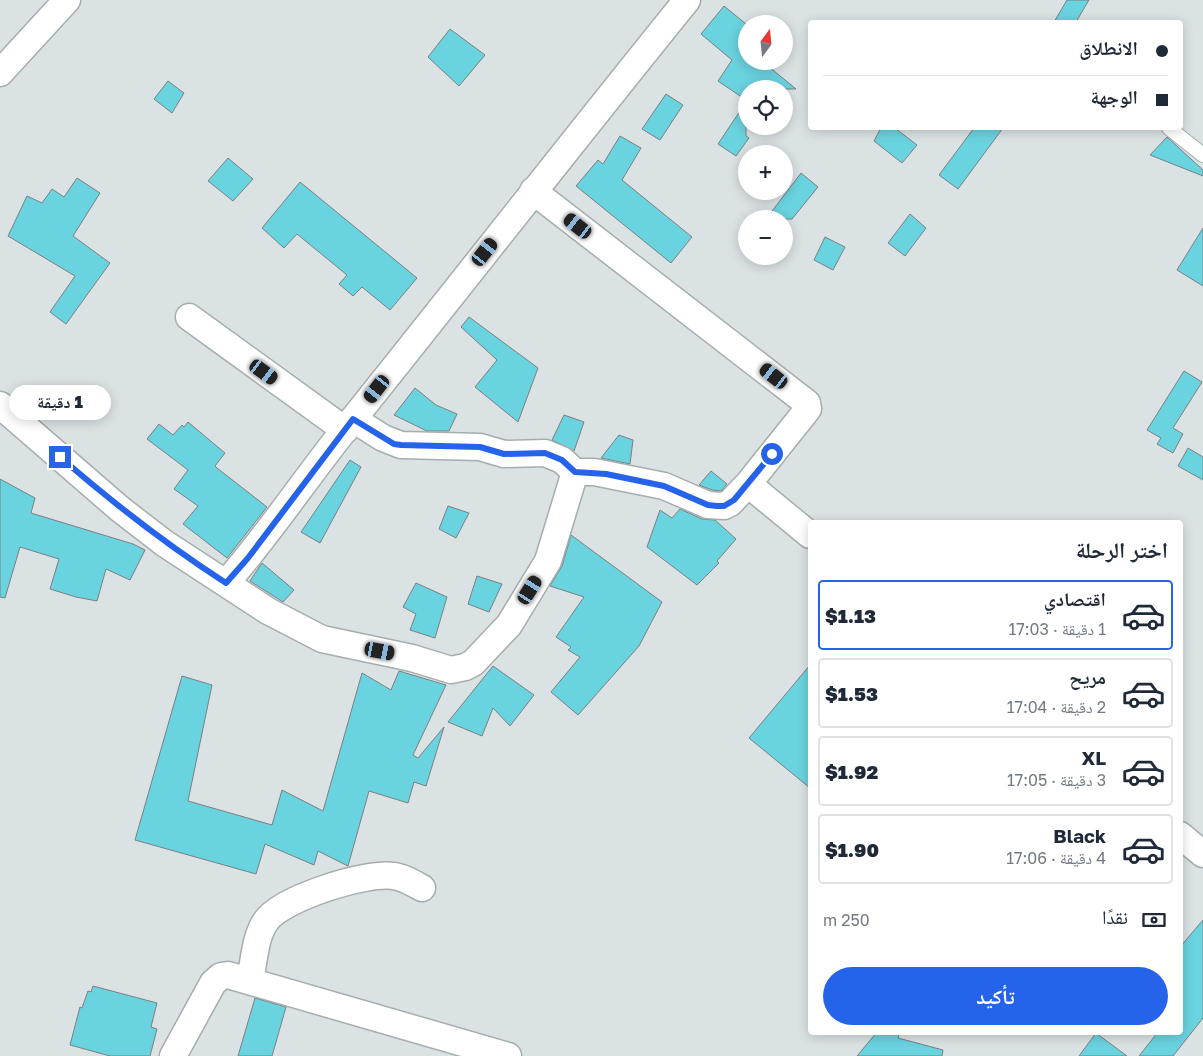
<!DOCTYPE html>
<html lang="ar">
<head>
<meta charset="utf-8">
<style>
  :root { --surface:#fff; --page:#f2f2f3; --text:#1f2937; --muted:#747a83; --line:#e0e1e3; --accent:#2563eb }
  body { margin:0; font-family:"Golos Text","Noto Naskh Arabic",sans-serif; background:var(--page); color:var(--text); direction:rtl; height:100vh; display:flex; flex-direction:column; font-size:19px; white-space:nowrap }
  * { box-sizing:border-box; margin:0 }
  p { font-size:16px; color:var(--muted) }
  .icon { flex:none; width:28px; height:28px; fill:none; stroke:currentColor; stroke-width:2; stroke-linecap:round; stroke-linejoin:round }
  .map { position:relative; flex:1; overflow:hidden; direction:ltr }
  .details { position:absolute; left:808px; top:520px; width:375px; height:515px; display:flex; flex-direction:column; background:var(--surface); border-radius:5px; box-shadow:0 2px 12px #0003; direction:rtl }
  .details>* { flex:none }
  .guide { position:absolute; left:808px; top:20px; width:375px; height:110px; border-radius:5px; box-shadow:0 2px 12px #0003; direction:rtl; display:grid; align-content:center; height:110px; padding:0 15px; background:var(--surface) }
  .needle { width:32px; rotate:15deg }
  .controls { position:absolute; left:738px; top:15px; display:grid; gap:10px }
  .controls a { display:grid; place-items:center; width:55px; height:55px; border-radius:50%; background:var(--surface); box-shadow:0 2px 12px #0003; font-size:25px }
  .end { position:absolute; width:22px; height:22px; margin:-11px; border:6px solid #2563eb; background:#fff; box-shadow:0 0 0 2px #fff }
  .from { border-radius:50% }
  .bubble { position:absolute; height:35px; border-radius:18px; background:var(--surface); box-shadow:0 2px 12px #0003; font-size:16px; font-weight:800; line-height:35px; text-align:center; direction:rtl }
  .car { position:absolute; width:15px; height:30px; margin:-15px -8px; border-radius:6px; box-shadow:0 0 4px 1px #0007; background:linear-gradient(#222 24%,#8ab4d8 0 40%,#222 0 76%,#8ab4d8 0 86%,#222 0) }
  .guide b { display:flex; align-items:center; gap:18px; height:48px; font-size:19px }
  .guide b+b { border-top:1px solid var(--line) }
  .guide i { width:12px; height:12px; background:var(--text) }
  ul { padding:0; list-style:none }
  li { display:flex; align-items:center; gap:15px; height:70px; margin:0 10px 8px; padding:0 5px; border:2px solid var(--line); border-radius:5px }
  li div { flex:1 }
  li b { display:block; font-size:19px }
  li em { font-style:normal; font-weight:800 }
  li.current { border-color:var(--accent) }
  li>.icon { width:45px; height:45px; stroke-width:1.5 }
  h2 { padding:0 15px; font-size:22px; line-height:60px }
  .pay { display:flex; align-items:center; gap:12px; height:55px; padding:0 15px; font-size:19px }
  .pay p { margin-inline-start:auto }
  .action { display:flex; gap:10px; margin-top:auto; padding:10px 15px }
  .action a { flex:1; height:58px; border-radius:30px; background:var(--accent); color:#fff; font-size:20px; font-weight:800; line-height:58px; text-align:center }
  .map>svg:first-child { display:block }
</style>
</head>
<body>
<div class="map">
<svg width="1203" height="1056" viewBox="0 0 1203 1056">
  <rect width="100%" height="100%" fill="#dbe2e3"/>
  <path fill="#6ad3e0" stroke="#7a8081" d="M1067,0H1089L1076,22H1054Z
    M724,6L746,24V61H762L796,89H746V100L718,81L732,60L701,34Z
    M450,29L485,55L459,86L428,57Z
    M168,81L184,93L172,113L154,99Z
    M666,94L683,105L660,140L642,129Z
    M746,102V136L749,138L736,156L718,144Z
    M881,128H895L917,145L902,163L874,141Z
    M974,128H1003L958,189L939,175Z
    M620,136L641,148L622,180L692,237L671,263L576,186L598,160L603,164Z
    M1167,137L1203,170V176L1150,155Z
    M228,158L253,179L233,201L208,181Z
    M801,173L818,187L792,219H766Z
    M77,178L100,193L73,236L110,263L66,324L50,312L75,276L8,236L27,196L42,203L52,189L64,197Z
    M300,182L417,278L390,310L362,287L353,296L339,284L347,275L297,234L284,248L262,228Z
    M910,214L926,228L905,256L888,243Z
    M1203,228V286L1177,270Z
    M825,237L845,247L833,270L814,260Z
    M469,317L538,368L518,422L475,387L497,360L461,327Z
    M1184,371L1202,382L1173,428L1183,434L1173,453L1157,444L1161,438L1147,430Z
    M415,388L436,405L457,414L449,431H427L394,415Z
    M564,415L584,422L574,451L552,440Z
    M188,422L225,453L215,466L217,468L267,507L227,558L183,524L198,506L174,489L188,470L147,439L159,424L173,435L182,425L184,427Z
    M619,435L633,440L630,464L601,458Z
    M1188,448L1203,457V480L1178,466Z
    M350,460L361,467L320,543L301,532Z
    M711,471L727,484L721,491L712,490L699,485Z
    M0,479L35,498L31,513L133,544L145,550L130,580L106,569L97,601L76,597L50,589L59,559L20,547L5,598L0,597Z
    M448,506L469,513L456,538L439,529Z
    M680,509L702,519L715,520L736,539L717,561L719,563L697,585L647,547L660,510L672,518Z
    M571,535L662,602L639,646L578,715L551,692L580,657L568,650L571,647L556,637L584,597L550,586L562,566Z
    M262,563L294,590L283,602L250,581Z
    M477,576L502,584L489,612L468,604Z
    M416,583L447,597L435,638L410,630L416,614L403,607Z
    M810,665V788L749,738Z
    M493,666L534,695L510,726L493,708L482,736L448,722Z
    M399,671L446,685L413,755L418,758L444,727L426,786L414,782L408,803L369,791L348,866L318,851L314,865L265,844L256,874L135,840L182,676L212,685L188,801L272,825L282,790L323,811L362,673L391,690Z
    M1203,920V1018L1173,1056H1139L1158,1032H1180V947Z
    M93,986L157,1003L151,1027L157,1029L150,1056H110L70,1045L80,1007L82,1008L88,991L91,992Z
    M255,998L286,1007L272,1056H238Z
    M877,1032H900L898,1038L943,1050L942,1056H857Z
    M1096,1033L1127,1056H1079Z"/>
  <g fill="none" stroke-linecap="round" stroke-linejoin="round">
    <g stroke="#a6adad" stroke-width="16">
      <path id="service" d="M1169,128L1203,155"/>
    </g>
    <g stroke="#a6adad" stroke-width="29">
      <path id="minor" d="M0,73L67,0
        M533,191L807,403L808,409L748,484L810,535
        M189,317L345,430
        M0,405L120,509L164,543L268,611L322,639L412,658L451,670L465,667L473,663L509,625L548,561L575,472
        M353,419L383,438L401,445L480,447L504,454L545,453L562,460L575,472H594L664,486L708,505L724,506L730,503L748,484
        M226,583C269,534 305,479 346,428C460,286 572,142 687,0
        M1180,835L1203,854
        M250,980C254,962 255,936 266,921C282,898 366,872 393,876C403,877 413,883 422,888
        M173,1056L213,983L221,976L228,975L508,1056"/>
    </g>
    <use href="#service" stroke="#fff" stroke-width="14"/>
    <use href="#minor" stroke="#fff" stroke-width="26"/>
  </g>
  <g fill="none" stroke-linecap="round" stroke-linejoin="round">
    <path stroke="#2563eb" stroke-width="6" d="M60,457C113,503 167,545 226,583L248,558L353,419L394,444L401,445L480,447L504,454L545,453L562,460L575,472L606,474L664,486L708,505L717,506H724L734,500L772,454"/>
  </g>
</svg>
<div class="controls">
<a><svg class="needle" viewBox="-14 -14 28 28"><path d="M0-13l5 13h-10z" fill="#e53935"/><path d="M0 13l5-13h-10z" fill="#747a83"/></svg></a>
<a><svg class="icon" aria-label="locate" viewBox="0 0 24 24"><circle cx="12" cy="12" r="6"/><path d="M12 2v4M12 18v4M2 12h4M18 12h4"/></svg></a>
<a>+</a>
<a>−</a>
</div>
<i class="end from" style="left:772px;top:454px"></i>
<i class="end" style="left:60px;top:457px"></i>
<div class="bubble" style="left:9px;top:385px;width:102px">1 دقيقة</div>
<i class="car" style="left:578px;top:226px;rotate:308deg"></i>
<i class="car" style="left:485px;top:252px;rotate:38deg"></i>
<i class="car" style="left:264px;top:372px;rotate:126deg"></i>
<i class="car" style="left:774px;top:376px;rotate:308deg"></i>
<i class="car" style="left:377px;top:389px;rotate:218deg"></i>
<i class="car" style="left:530px;top:590px;rotate:32deg"></i>
<i class="car" style="left:380px;top:651px;rotate:101deg"></i>
<div class="guide">
<b><i class="from"></i>الانطلاق</b>
<b><i></i>الوجهة</b>
</div>
<section class="details">
<h2>اختر الرحلة</h2>
<ul>
<li class="current"><svg class="icon" aria-label="car" viewBox="0 0 24 24"><path d="M5 17H2v-5l4-1 3-4h7l3 4 3 1v5h-3M9 17h6M6 11h13"/><circle cx="7" cy="17" r="2"/><circle cx="17" cy="17" r="2"/></svg><div><b>اقتصادي</b><p>1 دقيقة · 17:03</p></div><em>$1.13</em></li>
<li><svg class="icon" aria-label="car" viewBox="0 0 24 24"><path d="M5 17H2v-5l4-1 3-4h7l3 4 3 1v5h-3M9 17h6M6 11h13"/><circle cx="7" cy="17" r="2"/><circle cx="17" cy="17" r="2"/></svg><div><b>مريح</b><p>2 دقيقة · 17:04</p></div><em>$1.53</em></li>
<li><svg class="icon" aria-label="car" viewBox="0 0 24 24"><path d="M5 17H2v-5l4-1 3-4h7l3 4 3 1v5h-3M9 17h6M6 11h13"/><circle cx="7" cy="17" r="2"/><circle cx="17" cy="17" r="2"/></svg><div><b>XL</b><p>3 دقيقة · 17:05</p></div><em>$1.92</em></li>
<li><svg class="icon" aria-label="car" viewBox="0 0 24 24"><path d="M5 17H2v-5l4-1 3-4h7l3 4 3 1v5h-3M9 17h6M6 11h13"/><circle cx="7" cy="17" r="2"/><circle cx="17" cy="17" r="2"/></svg><div><b>Black</b><p>4 دقيقة · 17:06</p></div><em>$1.90</em></li>
</ul>
<div class="pay"><svg class="icon" aria-label="cash" viewBox="0 0 24 24"><path d="M3 7h18v10H3z"/><circle cx="12" cy="12" r="2"/></svg>نقدًا<p>250 m</p></div>
<div class="action"><a>تأكيد</a></div>
</section>
</div>
</body>
</html>
